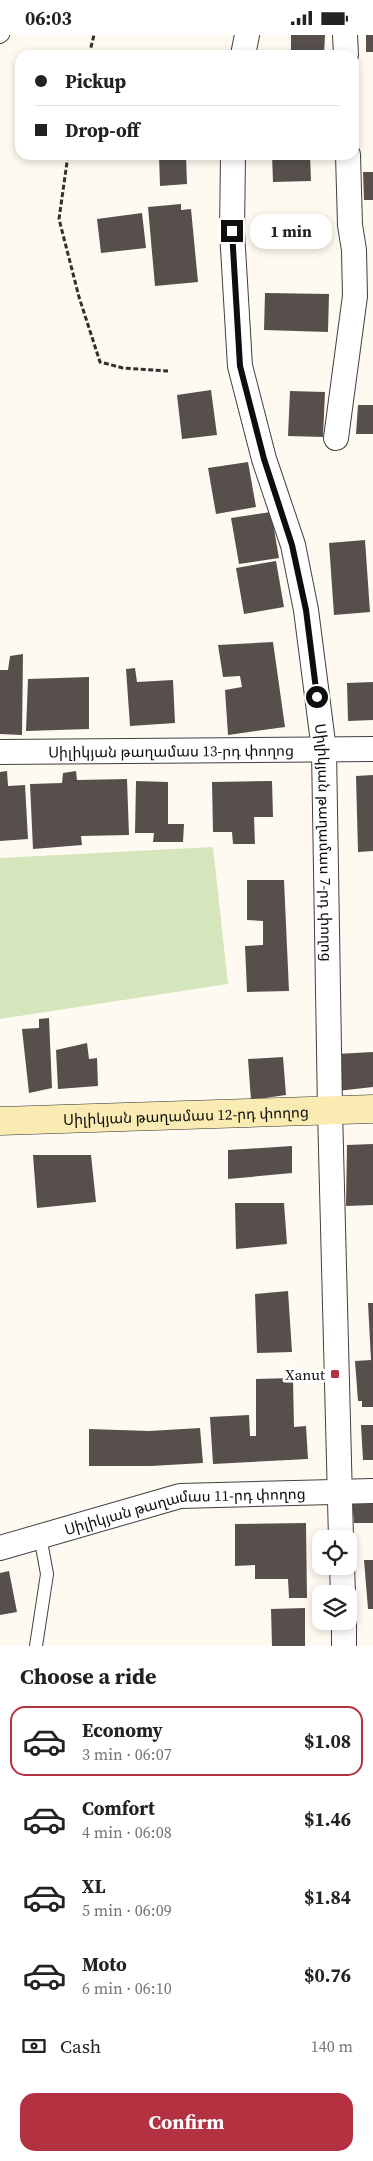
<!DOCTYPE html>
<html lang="en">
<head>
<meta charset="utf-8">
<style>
  :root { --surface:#fff; --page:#f2f2f2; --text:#222; --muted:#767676; --line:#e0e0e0; --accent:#b43141 }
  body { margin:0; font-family:"Source Serif 4","Noto Sans Armenian",serif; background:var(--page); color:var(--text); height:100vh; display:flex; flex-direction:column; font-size:19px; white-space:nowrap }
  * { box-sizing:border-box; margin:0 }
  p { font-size:16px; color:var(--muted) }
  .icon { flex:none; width:28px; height:28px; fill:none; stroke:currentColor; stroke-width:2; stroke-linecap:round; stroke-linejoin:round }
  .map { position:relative; height:1611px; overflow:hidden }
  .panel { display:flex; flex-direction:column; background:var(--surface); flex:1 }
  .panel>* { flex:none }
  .guide { position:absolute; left:15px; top:15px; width:344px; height:110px; border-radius:15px; box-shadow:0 2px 8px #0003; display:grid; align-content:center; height:110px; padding:0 20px; background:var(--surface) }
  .fabs { position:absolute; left:312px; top:1495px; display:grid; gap:10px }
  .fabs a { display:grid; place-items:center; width:45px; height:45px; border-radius:10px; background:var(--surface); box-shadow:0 2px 8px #0003; font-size:25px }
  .end { position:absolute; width:22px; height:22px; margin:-11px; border:6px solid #0e0e0e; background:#fff; box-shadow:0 0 0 2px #fff }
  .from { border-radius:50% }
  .bubble { position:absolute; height:35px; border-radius:15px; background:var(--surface); box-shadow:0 2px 8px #0003; font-size:16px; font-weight:700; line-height:35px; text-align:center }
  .guide b { display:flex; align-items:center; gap:18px; height:48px; font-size:19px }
  .guide b+b { border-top:1px solid var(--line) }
  .guide i { width:12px; height:12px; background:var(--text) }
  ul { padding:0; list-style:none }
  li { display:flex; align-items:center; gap:15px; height:70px; margin:0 10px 8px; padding:0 10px; border:2px solid transparent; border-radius:15px }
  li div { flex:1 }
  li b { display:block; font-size:19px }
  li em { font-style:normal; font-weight:700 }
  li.current { border-color:var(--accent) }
  li>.icon { width:45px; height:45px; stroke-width:1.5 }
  h2 { padding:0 20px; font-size:22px; line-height:60px }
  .pay { display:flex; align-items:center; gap:12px; height:55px; padding:0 20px; font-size:19px }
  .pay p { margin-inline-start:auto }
  .cta { display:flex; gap:10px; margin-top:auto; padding:10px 20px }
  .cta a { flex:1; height:58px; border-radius:15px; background:var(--accent); color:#fff; font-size:20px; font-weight:700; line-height:58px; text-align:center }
  .status { display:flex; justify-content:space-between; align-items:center; height:35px; padding:0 25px; background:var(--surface); direction:ltr }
  .status svg { height:14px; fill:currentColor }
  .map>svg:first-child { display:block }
</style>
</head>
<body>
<div class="status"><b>06:03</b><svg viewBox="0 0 49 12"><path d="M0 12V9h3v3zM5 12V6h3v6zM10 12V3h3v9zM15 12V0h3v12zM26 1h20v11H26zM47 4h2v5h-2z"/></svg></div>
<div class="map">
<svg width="373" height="1611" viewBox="0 0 373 1611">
  <rect width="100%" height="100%" fill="#fefaf1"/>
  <path fill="#d5e6bc" d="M213,812L228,949L0,984V823Z"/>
  <path fill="#564f4b" d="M291,0H325L324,20H291Z
    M366,0H373V17H366Z
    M159,120H186L187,149L160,151Z
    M272,120H310L311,146L273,147Z
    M363,137H373V165H364Z
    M181,169V175L191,174L198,247L155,251L148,172Z
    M142,178L146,213L101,218L97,184Z
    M265,258L329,259L328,297L264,295Z
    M211,355L217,400L182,404L177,360Z
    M290,356L325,357L323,402L288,401Z
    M358,370H373V399H356Z
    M248,427L256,472L216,479L208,433Z
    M271,477L279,523L239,529L231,483Z
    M365,505L370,577L334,580L329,508Z
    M276,526L284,572L244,579L236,533Z
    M273,607L285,692L228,700L225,655L242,652L240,641L223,642L218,610Z
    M23,619L22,700L0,699V635H8L10,621Z
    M135,633L137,647L173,645L175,688L130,691L126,634Z
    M89,642V694L26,696L28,644Z
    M373,647V685L348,686L347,648Z
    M7,736L8,751L25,750L28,804L0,806V737Z
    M76,736L77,745L127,744L129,800L81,801L82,810L33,814L30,749L62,748L63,738Z
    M373,740V816L358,817L356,741Z
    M136,746L168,747V789H184L183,807H153L154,798H135Z
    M272,746L273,782H254L255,809H233L232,797H213L212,747Z
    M247,845H284L289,956L247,957L245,911L263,910V886L247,885Z
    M49,983L52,1053L29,1058L22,994L39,993V984Z
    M87,1008L89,1024L97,1023L98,1051L58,1054L56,1015Z
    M373,1017V1052L337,1056L336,1019Z
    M283,1022L286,1060L251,1065L248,1024Z
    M373,1109V1170L346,1171L347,1110Z
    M292,1111V1138L228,1144V1115Z
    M33,1120H91L96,1167L37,1173Z
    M235,1168H284L287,1209L236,1214Z
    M288,1256L292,1317L257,1318L255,1259Z
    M368,1268H373V1372H362V1366H358L355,1326L371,1325Z
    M293,1343L294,1392L306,1391L308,1424L213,1429L210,1382L249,1380L250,1401H256V1344Z
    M361,1390H373V1425H363Z
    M200,1393L203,1428L151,1431H89V1394L149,1396Z
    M352,1467H373V1488H354Z
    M306,1488L307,1563H289L288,1544H255V1530L235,1531V1489Z
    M364,1525H373V1574H368Z
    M9,1536L17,1577L0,1580V1538Z
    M305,1573V1611H272L271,1574Z"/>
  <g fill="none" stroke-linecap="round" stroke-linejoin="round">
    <g stroke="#414141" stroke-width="14">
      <path id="service" d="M0,2L3,0
        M36,1611L47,1539L40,1501"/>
    </g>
    <g stroke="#414141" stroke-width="26">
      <g id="minor">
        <path d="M345,0L346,20"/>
        <path d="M243,20L247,0"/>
        <path id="s1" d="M233,120L232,197L240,331L264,424L293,510L306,575L324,715L330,1075L341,1504"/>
        <path d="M336,403L355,261L354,215L350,190L348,120"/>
        <path id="s2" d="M0,717L373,714"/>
        <path id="s3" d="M0,1513L180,1461L373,1456"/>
        <path d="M342,1531L343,1559"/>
        <path d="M344,1586V1611"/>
      </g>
    </g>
    <g stroke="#303030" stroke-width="29">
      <g id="secondary">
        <path id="s4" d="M0,1086L373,1074"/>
      </g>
    </g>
    <path stroke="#303030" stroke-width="3" stroke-dasharray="5 2.5" stroke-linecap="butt" d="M89,20L94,0
      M68,120L59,184L79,262L100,327L123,333L168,336"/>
    <use href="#service" stroke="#fff" stroke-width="12"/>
    <use href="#minor" stroke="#fff" stroke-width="24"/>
    <use href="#secondary" stroke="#f9ebb1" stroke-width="28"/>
  </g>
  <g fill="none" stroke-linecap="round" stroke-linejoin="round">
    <path stroke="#0e0e0e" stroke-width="6" d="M232,196L240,331L264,424L292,510L306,575L317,662"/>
  </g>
  <rect fill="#b43141" stroke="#fff" stroke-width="2" x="330" y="1334" width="10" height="10" rx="2.5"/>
  <g text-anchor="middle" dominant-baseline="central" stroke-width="5" stroke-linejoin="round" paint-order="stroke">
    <g font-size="15" fill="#0e0e0e" stroke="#fff">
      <text stroke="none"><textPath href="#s2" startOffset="171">Սիլիկյան թաղամաս 13-րդ փողոց</textPath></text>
      <text stroke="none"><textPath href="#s1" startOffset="698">Սիլիկյան թաղամաս 7-րդ փողոց</textPath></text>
      <text stroke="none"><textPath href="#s4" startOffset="186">Սիլիկյան թաղամաս 12-րդ փողոց</textPath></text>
      <text stroke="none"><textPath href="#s3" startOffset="190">Սիլիկյան թաղամաս 11-րդ փողոց</textPath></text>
    </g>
    <g font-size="15" fill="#0e0e0e" stroke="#fff" text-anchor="end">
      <text x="325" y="1339">Xanut</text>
    </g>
  </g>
</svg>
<div class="fabs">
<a><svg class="icon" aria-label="locate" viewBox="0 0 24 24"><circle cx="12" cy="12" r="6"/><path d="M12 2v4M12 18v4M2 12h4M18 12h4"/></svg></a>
<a><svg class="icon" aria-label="layers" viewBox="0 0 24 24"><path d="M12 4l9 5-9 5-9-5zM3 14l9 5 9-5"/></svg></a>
</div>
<i class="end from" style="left:317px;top:662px"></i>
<i class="end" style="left:232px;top:196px"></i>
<div class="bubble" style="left:250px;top:179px;width:82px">1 min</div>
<div class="guide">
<b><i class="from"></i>Pickup</b>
<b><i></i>Drop-off</b>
</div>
</div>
<section class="panel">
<h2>Choose a ride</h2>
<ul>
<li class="current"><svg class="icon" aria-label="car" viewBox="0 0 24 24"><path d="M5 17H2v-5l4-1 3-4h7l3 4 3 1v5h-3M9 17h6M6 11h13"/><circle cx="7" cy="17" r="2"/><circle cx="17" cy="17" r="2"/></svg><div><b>Economy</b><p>3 min · 06:07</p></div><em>$1.08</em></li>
<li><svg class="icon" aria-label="car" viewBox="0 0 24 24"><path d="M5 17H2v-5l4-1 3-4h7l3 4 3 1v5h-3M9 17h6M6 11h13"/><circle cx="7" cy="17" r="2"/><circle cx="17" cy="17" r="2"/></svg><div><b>Comfort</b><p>4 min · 06:08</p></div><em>$1.46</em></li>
<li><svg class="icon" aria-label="car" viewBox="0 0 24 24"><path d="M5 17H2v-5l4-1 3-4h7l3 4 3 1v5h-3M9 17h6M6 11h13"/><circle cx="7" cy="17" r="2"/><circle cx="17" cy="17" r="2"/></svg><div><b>XL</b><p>5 min · 06:09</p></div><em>$1.84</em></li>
<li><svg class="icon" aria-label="car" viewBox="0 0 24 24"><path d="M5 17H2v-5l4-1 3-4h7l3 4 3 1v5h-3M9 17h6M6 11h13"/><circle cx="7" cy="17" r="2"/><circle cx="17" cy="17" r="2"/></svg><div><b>Moto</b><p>6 min · 06:10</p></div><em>$0.76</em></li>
</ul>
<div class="pay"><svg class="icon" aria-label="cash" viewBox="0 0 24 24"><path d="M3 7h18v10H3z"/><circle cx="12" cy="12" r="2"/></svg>Cash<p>140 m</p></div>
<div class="cta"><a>Confirm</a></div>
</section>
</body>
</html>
